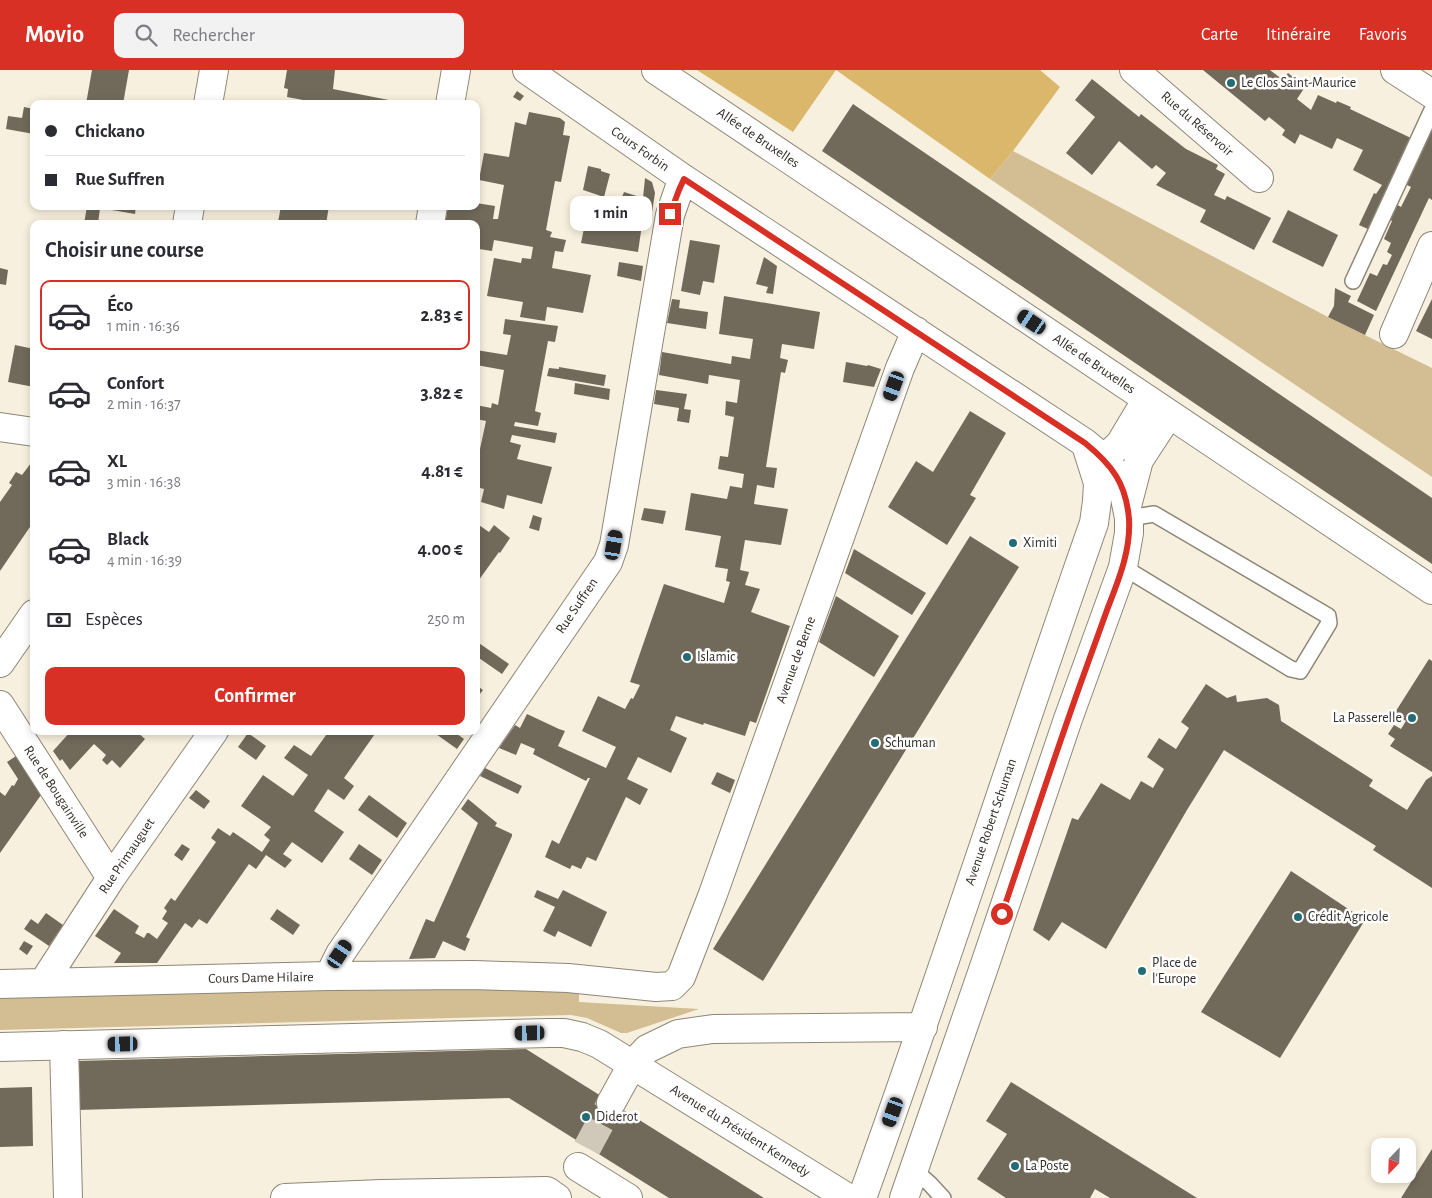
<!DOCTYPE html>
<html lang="fr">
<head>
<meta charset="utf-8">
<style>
  :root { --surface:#fff; --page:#f2f2f3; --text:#2b2b33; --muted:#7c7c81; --line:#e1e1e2; --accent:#d93025 }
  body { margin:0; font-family:"Alegreya Sans",sans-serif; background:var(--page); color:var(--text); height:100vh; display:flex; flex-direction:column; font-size:19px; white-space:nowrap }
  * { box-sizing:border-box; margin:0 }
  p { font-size:16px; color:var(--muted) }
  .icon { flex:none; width:28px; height:28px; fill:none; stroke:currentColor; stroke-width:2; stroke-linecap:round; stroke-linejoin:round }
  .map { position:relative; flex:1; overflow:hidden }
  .drawer { position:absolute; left:30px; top:150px; width:450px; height:515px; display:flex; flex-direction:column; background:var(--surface); border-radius:10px; box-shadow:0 2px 8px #0003 }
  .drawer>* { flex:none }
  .hud { position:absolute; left:30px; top:30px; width:450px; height:110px; border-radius:10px; box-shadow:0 2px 8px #0003; display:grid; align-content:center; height:110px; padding:0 15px; background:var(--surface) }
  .needle { width:32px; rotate:203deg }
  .tools { position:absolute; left:1371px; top:1068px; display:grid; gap:10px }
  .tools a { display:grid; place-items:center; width:45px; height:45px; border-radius:10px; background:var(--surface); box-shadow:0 2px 8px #0003; font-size:25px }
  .end { position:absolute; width:22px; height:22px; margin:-11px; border:6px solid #d93025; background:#fff; box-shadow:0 0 0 2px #fff }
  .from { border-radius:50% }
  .bubble { position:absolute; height:35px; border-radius:10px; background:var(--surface); box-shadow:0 2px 8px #0003; font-size:16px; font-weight:600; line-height:35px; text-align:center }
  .car { position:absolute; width:15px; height:30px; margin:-15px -8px; border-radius:6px; box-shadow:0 0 4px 1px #0007; background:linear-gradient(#222 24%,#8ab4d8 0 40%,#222 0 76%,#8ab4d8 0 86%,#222 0) }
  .hud b { display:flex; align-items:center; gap:18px; height:48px; font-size:19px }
  .hud b+b { border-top:1px solid var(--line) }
  .hud i { width:12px; height:12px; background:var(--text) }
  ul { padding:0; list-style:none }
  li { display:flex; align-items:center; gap:15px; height:70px; margin:0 10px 8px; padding:0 5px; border:2px solid transparent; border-radius:10px }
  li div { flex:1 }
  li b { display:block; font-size:19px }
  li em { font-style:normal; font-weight:600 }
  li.current { border-color:var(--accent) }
  li>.icon { width:45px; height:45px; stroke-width:1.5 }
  h2 { padding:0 15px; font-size:22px; line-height:60px }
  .pay { display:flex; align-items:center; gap:12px; height:55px; padding:0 15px; font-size:19px }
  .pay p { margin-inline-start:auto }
  .primary-button { display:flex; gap:10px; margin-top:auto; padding:10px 15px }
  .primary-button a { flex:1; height:58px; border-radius:10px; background:var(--accent); color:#fff; font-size:20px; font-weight:600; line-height:58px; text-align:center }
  header { display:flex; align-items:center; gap:30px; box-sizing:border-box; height:70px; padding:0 25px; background:var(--accent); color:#fff }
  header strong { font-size:24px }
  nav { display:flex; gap:28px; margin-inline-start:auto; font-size:18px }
  .search { width:350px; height:45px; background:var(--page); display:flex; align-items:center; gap:12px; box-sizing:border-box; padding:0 18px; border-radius:10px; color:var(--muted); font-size:19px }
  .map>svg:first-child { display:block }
</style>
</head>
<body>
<header>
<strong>Movio</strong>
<div class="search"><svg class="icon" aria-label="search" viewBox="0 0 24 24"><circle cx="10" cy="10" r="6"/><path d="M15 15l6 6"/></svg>Rechercher</div>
<nav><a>Carte</a><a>Itinéraire</a><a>Favoris</a></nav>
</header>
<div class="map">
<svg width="1432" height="1128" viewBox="0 0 1432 1128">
  <rect width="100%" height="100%" fill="#f8f0de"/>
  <path fill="#d3be93" d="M1013,81L1328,247L1432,298V407L990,109Z
    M505,912L579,921V932L699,939L627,963H621L587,948L571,945L0,960V925Z"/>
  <path fill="#dbb76c" d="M697,0H836L793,62Z
    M836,0H1040L1060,17L1013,81L990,109Z"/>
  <path fill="#716a5b" d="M92,0H129L123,34H86Z
    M287,0H335L333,19L409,34H314V32L287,27L288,19L284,18Z
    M1203,0H1270L1283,10L1288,3L1305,17L1297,29L1311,40L1318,25L1336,33L1337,31L1351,37L1350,39L1413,69L1370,160L1359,155L1374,123L1376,124L1382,115L1353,100L1363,80L1337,68L1332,79L1300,64L1295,74L1282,65L1285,60L1269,47L1265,51Z
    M1092,9L1139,47L1141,44L1186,79L1218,95L1216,99L1225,104L1214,125L1225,130L1227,126L1271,148L1254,180L1200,152L1206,140L1156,115L1166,103L1156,95L1152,99L1119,71L1092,105L1066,83L1095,47L1075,30Z
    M517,21L524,26L520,31L513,27Z
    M853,34L1432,428V494L822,81Z
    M24,37L34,39V64L6,59L8,46L22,48Z
    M529,42L560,48L565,52L563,65L570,66L561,112L555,111L546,160L552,162L550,167L566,170L563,182L555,181L552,198L591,205L583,243L547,237L545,251L520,247L523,232L487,226L494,188L521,193L522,188L531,189L533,177L494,170L492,181L479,179V182L476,181V154H445L448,136H476V133L495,136L493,149H498L504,115L479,110L484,83L509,87L515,52L526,55Z
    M1432,55V130L1429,128L1376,241L1357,231L1370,203L1377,206L1383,194L1387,195L1392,185L1387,182L1391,173L1384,169L1392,151L1389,149L1396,134L1401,137L1411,117L1405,114Z
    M588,96L601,99V101L610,104L604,127L583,120Z
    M645,108L652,112L655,123L652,142L616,130L618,126L622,127L624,122L643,128Z
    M87,136H136L135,144L100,138L98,154H84Z
    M281,136H329L326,154H286V153L278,152Z
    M621,137L644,141L638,182L581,173L587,144L619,149Z
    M1288,140L1338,165L1323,197L1272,172Z
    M690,170L720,175L714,213L703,211L700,225L681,221Z
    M764,187L777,196L773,224L766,223L768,217L756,214Z
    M619,192L643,196L641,211L617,206Z
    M0,198L8,200L6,215L0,214Z
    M1335,218L1351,226L1348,232L1374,245L1365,265L1328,247L1334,236Z
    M724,226L820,242L814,279L782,274L780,288L788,290L785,303L781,302L766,397L777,398L774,418L757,415L754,434L788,439L781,475L745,470L740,500L749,502L745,515L760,519L751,542L790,556L756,653L750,651L745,666L704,653L703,655L676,646L670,660L687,668L671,703L638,687L627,709L648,719L640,735L626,727L596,791L587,787L581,799L572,795L570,799L545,787L552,770L559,774L590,708H588L586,711L533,684L535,679L521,673L516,685L499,678L515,655L520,658L527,644L559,659L565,661L558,676L606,698L616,677L582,661L598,626L625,639L631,628L633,629L640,615L630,612L664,514L724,533L730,512L726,511L728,499L715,497L721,466L685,460L691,423L727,429L730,416L742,418L744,404L718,399L720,386L728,387L734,347L725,345L726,331L737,333L740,310L709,305L708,314L659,305L662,282L731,294L732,286L750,289L753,269L719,264Z
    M672,229L680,230L679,238L708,242L706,259L667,253Z
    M1432,229V269L1416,261Z
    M505,249L558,256L555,272L548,271L535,341L541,343L538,356L515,352L514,356L557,363L555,373L512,365L510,372L521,375L517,389L552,397L542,434L507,425L504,439L481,432L484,419L476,417V378L480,379L486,351L476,349V335L491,338L492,333L498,335L504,300L476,295V280L507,285L511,265L503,264Z
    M15,275L34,279V317L8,312Z
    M846,292L867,296L868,295L881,299L874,317L843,312Z
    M559,297L606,305L604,316L547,306L549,298L559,299Z
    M575,313L610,319L609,330L574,324Z
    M656,320L687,324L684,339L691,340L689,353L677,351L679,338L654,334Z
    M970,341L1006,363L970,425L976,428L947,475L888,437L916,391L933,402Z
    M31,393L34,395V405L30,411L34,414V451L0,501V432L12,415L9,413L16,402L22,405Z
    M644,438L666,441L663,454L641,450Z
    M533,445L542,448L539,461L529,458Z
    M476,453L489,462L494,455L510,468L500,483L499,482L476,514Z
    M970,466L1019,497L763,911L713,879Z
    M854,479L926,523L912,545L845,503Z
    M836,526L899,566L874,607L819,572Z
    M476,571L509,594L502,604L476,586Z
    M1429,589L1432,591V702L1390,676L1395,669L1388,664L1394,655L1401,659L1406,651L1394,644Z
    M1206,614L1227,628L1236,625L1237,632L1267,628L1279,635L1281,651L1373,710L1369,716L1407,740L1426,710L1432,706V818L1373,780L1376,776L1224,680L1187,740L1106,879L1062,852L1049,871L1033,860L1072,748L1078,750L1101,713L1130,730L1141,711L1153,718L1164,699L1147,687L1159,668L1176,679L1189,658L1181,652Z
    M476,615L483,620L476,629Z
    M71,661H136L145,669L120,698L112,690L107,695L102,690L106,685L94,674L70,700L62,689L60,691L53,681Z
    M329,661H377L344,708L354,716L344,730L328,719L314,741L344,762L322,793L292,772L283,784L292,790L285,798L266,785L256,799L249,794L207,854L199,849L192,858L185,853L157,893H114L121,883L95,866L114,839L139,856L135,863L144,868L147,863H149L157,869L168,853L162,849L167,841L164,838L171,828L175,831L216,772L211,768L218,758L230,766L233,762L262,782L270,770L264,765L271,757L241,736L263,705L293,726L308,705L284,688L294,675L311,686Z
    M438,661H453L464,669L457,679L436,664Z
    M248,663L266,676L256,690L238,677Z
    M16,686L41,725L0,783V722L5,726L12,715L14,716L18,709L7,692Z
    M485,698L522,716L518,724L480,706Z
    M717,702L735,710L730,723L711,714Z
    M196,720L210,731L204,739L189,728Z
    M369,725L407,753L397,768L358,740Z
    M468,729L497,753L495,756L512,764V766L466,867L470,869L465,881L443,871L435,888L409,889L426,849L434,852L478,753L461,739Z
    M182,774L190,779L182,791L174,785Z
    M359,774L382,790L372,805L349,789Z
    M1291,801L1365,850L1280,988L1201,942Z
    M537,820L558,829L563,820L607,842L591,877L558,861L555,867L543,861L555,837L534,827Z
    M277,839L300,855L293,865L270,849Z
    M46,843L63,855L49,876L24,859L31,849L38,854Z
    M24,871L33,876L27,885L19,879Z
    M526,979L764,1128H669L509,1028L77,1040L75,991Z
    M1011,1012L1120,1080L1197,1128H1110L1095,1119L1090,1128H1006L977,1109L1007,1064L986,1051Z
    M32,1017L33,1076L0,1077V1018Z
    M1432,1079V1128H1401Z"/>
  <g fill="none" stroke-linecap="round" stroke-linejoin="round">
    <path stroke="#d0c9ba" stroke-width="28" stroke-dasharray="28 14" stroke-linecap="butt" d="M587,1078L611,1033"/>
    <g stroke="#8e8777" stroke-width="18">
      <path id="lane" d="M1353,211L1432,40
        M1123,497L1291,599L1300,601L1329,553L1328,546L1154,444L1129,448
        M913,1099L930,1114L943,1128"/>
    </g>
    <g stroke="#8e8777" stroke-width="30">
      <path id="street" d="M527,0L684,109L1085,373L1104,389L1116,404L1124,423L1129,448V463L1123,497L1068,649L984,897L904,1128
        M656,0L1432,520
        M1134,0L1259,108
        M208,34L214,0
        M450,34L456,0
        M187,154L190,136
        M430,154L433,136
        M1394,264L1432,176
        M0,357L34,362
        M1104,389L1120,374L1147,329
        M1127,436L1139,390L1169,344
        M0,593L34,544
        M0,635L111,808
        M329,906L340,884L608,492L614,475L670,145L679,119L684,109
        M43,913L111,808L214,661
        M0,914L329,906L474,905L568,908L656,917L672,916L681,907L713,824L900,298L916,261
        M64,975L68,1128
        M611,1033L632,995L647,979L678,964L713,959L923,957
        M578,1097L628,1128
        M285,1128L381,1124L547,1121L557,1128
        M862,1128C943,904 1015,677 1094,453L1097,431L1098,413L1086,375"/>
    </g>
    <g stroke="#8e8777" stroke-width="30">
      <path id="secondary" d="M1395,0L1432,24
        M0,977L549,963H564L582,967L599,974L848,1128"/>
    </g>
    <use href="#lane" stroke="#fff" stroke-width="15"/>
    <use href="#street" stroke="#fff" stroke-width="28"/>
    <use href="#secondary" stroke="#fff" stroke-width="28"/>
  </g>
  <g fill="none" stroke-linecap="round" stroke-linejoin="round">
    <path stroke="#d93025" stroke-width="6" d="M670,144L679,120L684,109L1085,373C1112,395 1126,413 1129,449C1131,481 1118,511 1107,540C1098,565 1089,590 1080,615C1053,691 1028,767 1002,844"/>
  </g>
  <g fill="#226c76" stroke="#fefefe" stroke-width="2">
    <circle cx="1231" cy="13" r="5"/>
    <circle cx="1013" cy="473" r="5"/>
    <circle cx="687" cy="587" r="5"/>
    <circle cx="1412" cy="648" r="5"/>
    <circle cx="875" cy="673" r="5"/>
    <circle cx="1298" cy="847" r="5"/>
    <circle cx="1142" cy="901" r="5"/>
    <circle cx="586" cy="1047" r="5"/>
    <circle cx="1015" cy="1096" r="5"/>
  </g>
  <g text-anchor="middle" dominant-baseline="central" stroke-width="5" stroke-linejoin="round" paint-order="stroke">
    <g font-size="14" fill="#322f28" stroke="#fefefe" text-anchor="start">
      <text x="1241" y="13">Le Clos Saint-Maurice</text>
      <text x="1023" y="473">Ximiti</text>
      <text x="697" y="587">Islamic</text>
      <text x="1402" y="648" text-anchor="end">La Passerelle</text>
      <text x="885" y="673">Schuman</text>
      <text x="1308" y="847">Crédit Agricole</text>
      <text x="1152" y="893">Place de<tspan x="1152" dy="16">l'Europe</tspan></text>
      <text x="596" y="1047">Diderot</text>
      <text x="1025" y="1096">La Poste</text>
    </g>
    <g font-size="14" fill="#322f28" stroke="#fefefe">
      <text transform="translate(1197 54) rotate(41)">Rue du Réservoir</text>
      <text transform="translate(758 68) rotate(34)">Allée de Bruxelles</text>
      <text transform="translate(640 79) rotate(35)">Cours Forbin</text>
      <text transform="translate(1094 294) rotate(34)">Allée de Bruxelles</text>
      <text transform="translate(577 536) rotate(-56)">Rue Suffren</text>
      <text transform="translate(796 590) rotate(-70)">Avenue de Berne</text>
      <text transform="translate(56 722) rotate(57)">Rue de Bougainville</text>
      <text transform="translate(991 752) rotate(-71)">Avenue Robert Schuman</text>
      <text transform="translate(127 786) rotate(-56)">Rue Primauguet</text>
      <text transform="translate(261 908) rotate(-1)">Cours Dame Hilaire</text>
      <text transform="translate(740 1061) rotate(32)">Avenue du Président Kennedy</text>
    </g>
  </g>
</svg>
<div class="tools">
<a><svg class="needle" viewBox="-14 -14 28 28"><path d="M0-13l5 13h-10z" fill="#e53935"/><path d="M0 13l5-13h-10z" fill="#7c7c81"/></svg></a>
</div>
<i class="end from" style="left:1002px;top:844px"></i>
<i class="end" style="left:670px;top:144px"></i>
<div class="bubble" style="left:570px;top:126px;width:82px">1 min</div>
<i class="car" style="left:1032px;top:252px;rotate:304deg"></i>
<i class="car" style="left:894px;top:316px;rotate:200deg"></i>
<i class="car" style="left:614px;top:475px;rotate:10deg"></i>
<i class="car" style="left:340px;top:884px;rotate:34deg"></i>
<i class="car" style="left:530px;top:963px;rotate:269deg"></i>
<i class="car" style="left:123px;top:974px;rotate:269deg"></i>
<i class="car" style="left:893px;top:1042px;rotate:200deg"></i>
<div class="hud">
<b><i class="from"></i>Chickano</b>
<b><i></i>Rue Suffren</b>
</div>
<section class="drawer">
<h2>Choisir une course</h2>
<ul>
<li class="current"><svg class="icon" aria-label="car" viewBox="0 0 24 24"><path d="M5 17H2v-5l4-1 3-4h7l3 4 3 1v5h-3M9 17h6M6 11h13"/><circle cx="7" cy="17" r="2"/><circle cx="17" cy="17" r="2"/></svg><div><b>Éco</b><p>1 min · 16:36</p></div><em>2.83 €</em></li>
<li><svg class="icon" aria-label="car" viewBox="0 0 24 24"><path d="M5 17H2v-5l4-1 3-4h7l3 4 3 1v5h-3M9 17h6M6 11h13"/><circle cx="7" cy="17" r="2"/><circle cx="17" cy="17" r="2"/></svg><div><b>Confort</b><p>2 min · 16:37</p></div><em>3.82 €</em></li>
<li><svg class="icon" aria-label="car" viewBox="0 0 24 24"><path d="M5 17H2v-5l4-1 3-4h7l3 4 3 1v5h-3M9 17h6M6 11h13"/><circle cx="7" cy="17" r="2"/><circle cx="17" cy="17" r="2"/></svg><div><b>XL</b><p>3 min · 16:38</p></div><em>4.81 €</em></li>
<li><svg class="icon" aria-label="car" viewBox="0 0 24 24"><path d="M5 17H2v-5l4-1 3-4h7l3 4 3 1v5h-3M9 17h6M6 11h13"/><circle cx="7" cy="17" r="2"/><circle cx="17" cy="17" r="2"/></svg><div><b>Black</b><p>4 min · 16:39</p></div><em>4.00 €</em></li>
</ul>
<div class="pay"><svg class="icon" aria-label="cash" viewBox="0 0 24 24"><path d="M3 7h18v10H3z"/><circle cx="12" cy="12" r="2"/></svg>Espèces<p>250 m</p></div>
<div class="primary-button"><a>Confirmer</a></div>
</section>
</div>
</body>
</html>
